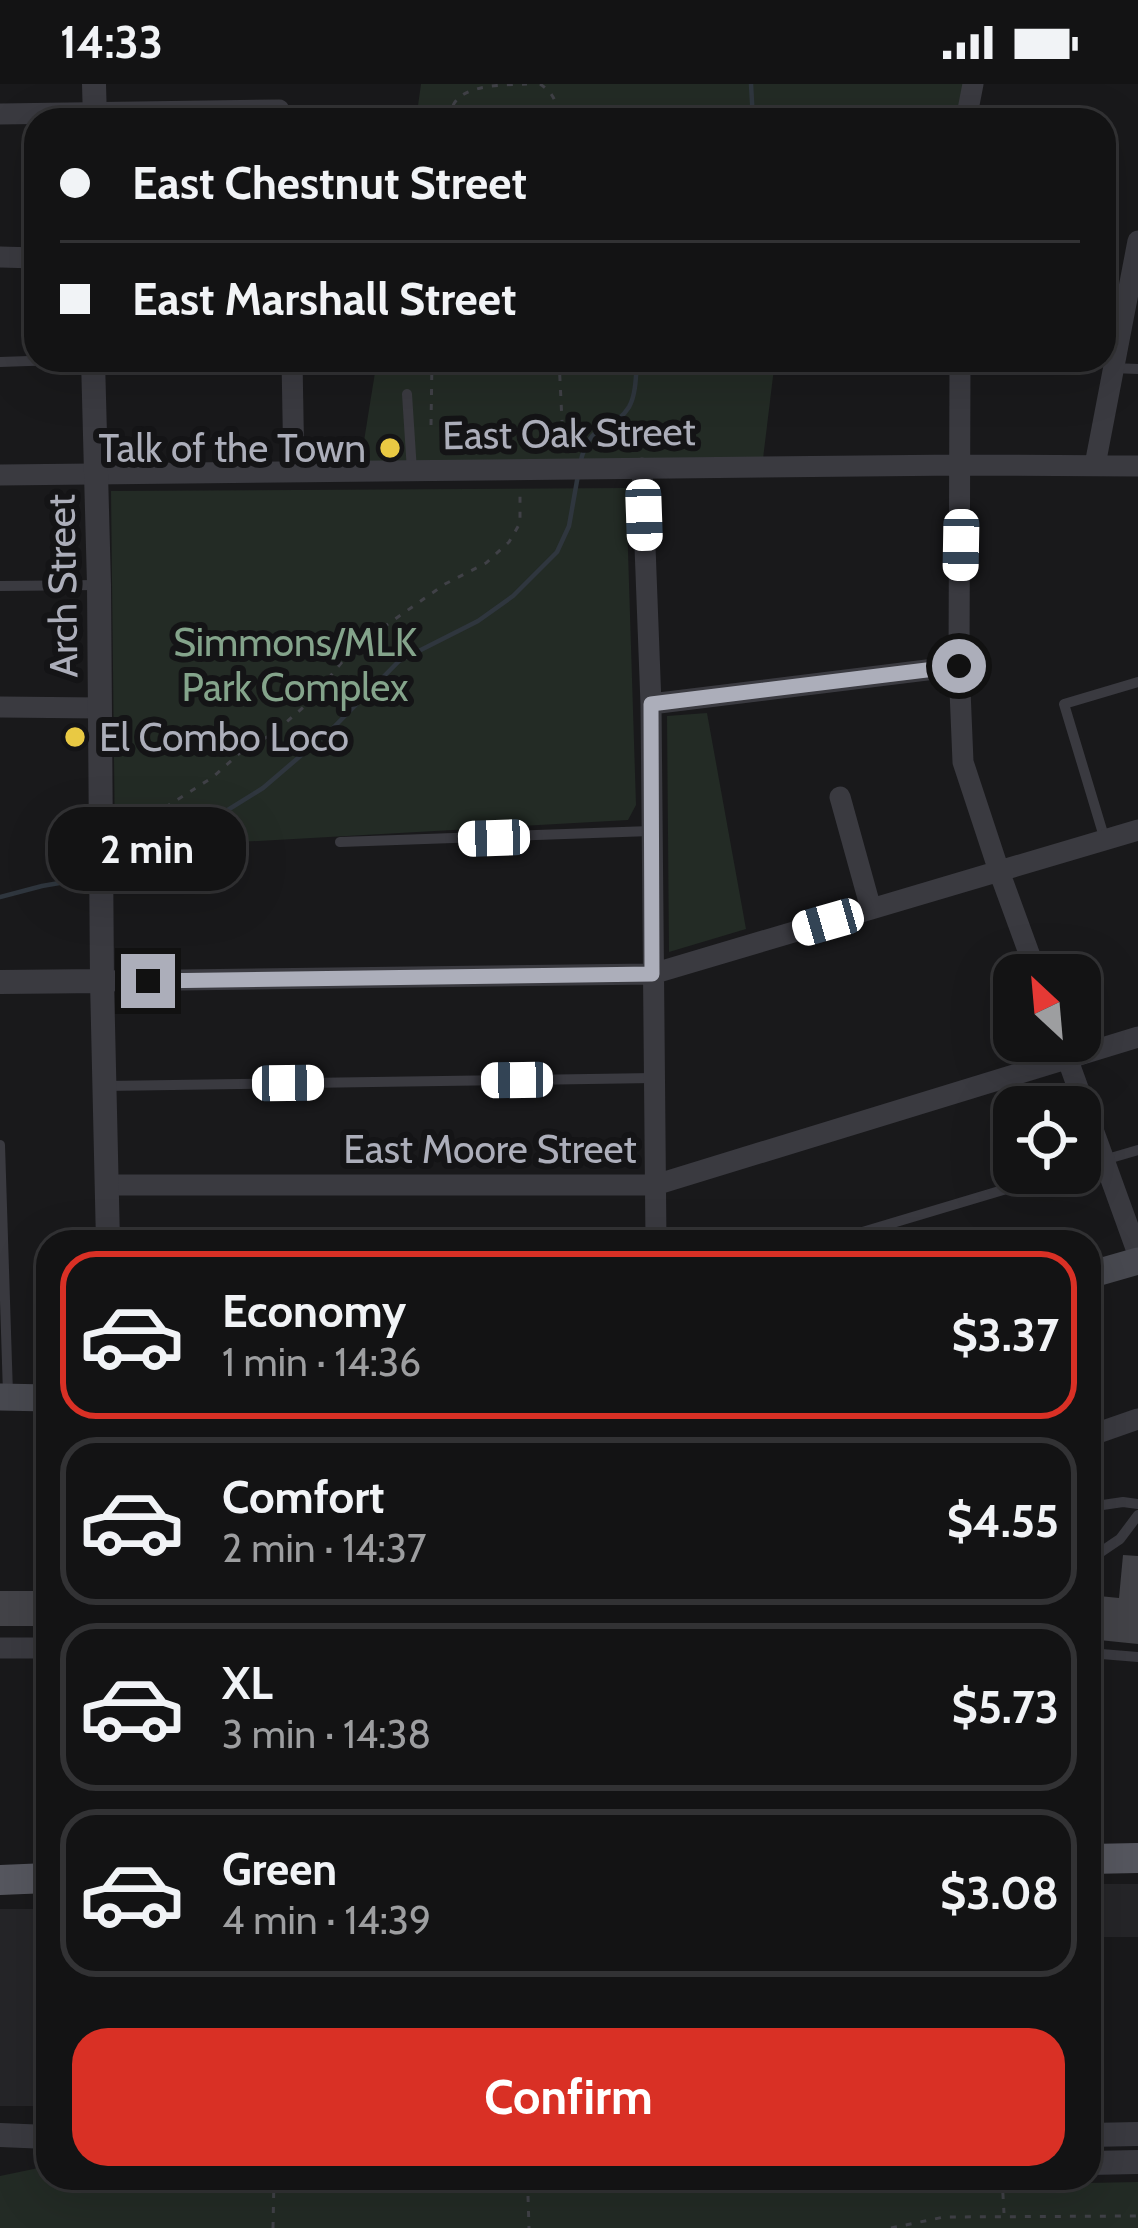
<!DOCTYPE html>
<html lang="en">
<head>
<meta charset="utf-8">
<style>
  :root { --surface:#131314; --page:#1c1c1d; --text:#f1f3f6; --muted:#9d9ea0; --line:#323234; --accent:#d93025 }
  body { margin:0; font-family:Cabin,sans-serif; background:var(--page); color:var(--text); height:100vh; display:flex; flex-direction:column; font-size:45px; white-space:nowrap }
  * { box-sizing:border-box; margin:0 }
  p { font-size:39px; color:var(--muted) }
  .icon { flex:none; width:66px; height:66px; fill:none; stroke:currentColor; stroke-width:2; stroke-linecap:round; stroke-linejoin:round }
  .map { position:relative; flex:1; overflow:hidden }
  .details { position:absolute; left:36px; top:1146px; width:1065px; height:960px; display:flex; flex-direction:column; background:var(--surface); border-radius:36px; box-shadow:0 12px 48px #0002,0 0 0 3px var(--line) }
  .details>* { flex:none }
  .guide { position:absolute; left:24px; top:24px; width:1092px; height:264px; border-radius:36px; box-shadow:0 12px 48px #0002,0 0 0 3px var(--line); display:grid; align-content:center; height:264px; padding:0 36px; background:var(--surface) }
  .needle { width:78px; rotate:334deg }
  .controls { position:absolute; left:993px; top:870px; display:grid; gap:24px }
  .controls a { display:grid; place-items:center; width:108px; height:108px; border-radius:24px; background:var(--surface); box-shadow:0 12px 48px #0002,0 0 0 3px var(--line); font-size:60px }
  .end { position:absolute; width:54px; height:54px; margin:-27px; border:15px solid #acaeba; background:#111; box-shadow:0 0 0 6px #111 }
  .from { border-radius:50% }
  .bubble { position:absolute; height:84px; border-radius:36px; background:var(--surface); box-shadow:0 12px 48px #0002,0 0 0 3px var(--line); font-size:39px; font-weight:700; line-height:84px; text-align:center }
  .car { position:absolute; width:36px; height:72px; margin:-36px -18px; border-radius:15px; box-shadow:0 0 9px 3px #0007; background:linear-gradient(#fff 24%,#345 0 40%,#fff 0 76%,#345 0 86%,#fff 0) }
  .guide b { display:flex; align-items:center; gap:42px; height:114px; font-size:45px }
  .guide b+b { border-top:3px solid var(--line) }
  .guide i { width:30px; height:30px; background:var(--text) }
  ul { padding:21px 0 0; list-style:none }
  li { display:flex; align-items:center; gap:36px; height:168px; margin:0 24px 18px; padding:0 12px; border:6px solid var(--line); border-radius:36px }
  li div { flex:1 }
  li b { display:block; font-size:45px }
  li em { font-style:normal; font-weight:700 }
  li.current { border-color:var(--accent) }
  li>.icon { width:108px; height:108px; stroke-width:1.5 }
  .cta { display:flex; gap:24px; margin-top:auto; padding:24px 36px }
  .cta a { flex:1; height:138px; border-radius:36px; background:var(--accent); color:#fff; font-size:48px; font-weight:700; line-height:138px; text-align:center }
  .status { display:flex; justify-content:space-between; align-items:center; height:84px; padding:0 60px; background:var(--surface); direction:ltr }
  .status svg { height:33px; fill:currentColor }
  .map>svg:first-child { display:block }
</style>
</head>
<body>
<div class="status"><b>14:33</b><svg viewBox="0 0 49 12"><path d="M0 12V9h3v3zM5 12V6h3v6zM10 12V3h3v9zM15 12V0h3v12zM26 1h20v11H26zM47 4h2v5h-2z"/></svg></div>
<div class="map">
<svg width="1138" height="2144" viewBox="0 0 1138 2144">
  <rect width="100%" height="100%" fill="#19191b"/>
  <path fill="#252528" d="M1089,1800H1138V1853H1089Z
    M48,1825V2022H0V1825Z"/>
  <path fill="#232b25" d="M421,0H975L972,36H416Z
    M377,276H775L762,383L359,388Z
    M626,404L636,721L628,736L115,765L111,407Z
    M707,629L746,845L669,868L667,632Z
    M48,2082V2094H632L633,2101L927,2099L936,2095H1033L1037,2100L1138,2098V2144H0V2092Z"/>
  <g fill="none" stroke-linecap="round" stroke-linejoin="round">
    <path stroke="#2f363e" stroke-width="4.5" d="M751,0L753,36
      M580,380C590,334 613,349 629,323C636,311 636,291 637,276
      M111,790L131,786L263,704L333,644L399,577L478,537L513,512L557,468L569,442L578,391
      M0,813L42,802L94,793"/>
  </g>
  <path fill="#434348" d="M1123,1471L1138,1472V1560L1089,1555V1511L1119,1514Z
    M0,1507H48V1542H0Z"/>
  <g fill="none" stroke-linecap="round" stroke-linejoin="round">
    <path stroke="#404147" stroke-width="3" stroke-dasharray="6 9" stroke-linecap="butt" d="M540,0C555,10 557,19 558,36
      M451,36C447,0 499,1 527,0
      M559,276L562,337
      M431,341L432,276
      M122,735L158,728L213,693L241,668L274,649L307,620L342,578L368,554L445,500L486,479L509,458L520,439V407
      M1002,2094L1004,2129
      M528,2112L529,2144
      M273,2144L274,2094
      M891,2144L944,2133L1138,2132"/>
    <path stroke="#3a3a40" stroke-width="10" d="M0,278L58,276
      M1113,284L1138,285
      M407,310L412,387
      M0,502L99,501
      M1105,756L1064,620L1138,598
      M340,758L651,747
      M105,1002L654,994
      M0,1061L8,1310
      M1080,1083L1138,1066
      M829,1158L1060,1089
      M1089,1423L1123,1418L1138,1420
      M1089,1476L1120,1455L1138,1431
      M1089,1569L1138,1573"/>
    <path stroke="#3a3a40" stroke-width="21" d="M0,30L279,26L284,36
      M966,36L973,0
      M0,173L36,174
      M292,276L294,388
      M960,276L959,582L963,678L999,787L1037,891
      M1095,381L1138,157
      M642,384L651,620L656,1158
      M0,391L961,381L1138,382
      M651,620L959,582
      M0,623L100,624
      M840,713L871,825
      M102,897L652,890L1138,746
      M1061,957L1138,1170
      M107,1101H655L1138,953
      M1089,1352L1138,1335
      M0,1564H48"/>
    <path stroke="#3a3a40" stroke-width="24" d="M94,0L95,36
      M93,276L99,501L102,897L108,1158
      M0,898L102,897
      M0,2051L48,2053
      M1089,2051L1138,2050
      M1089,2079L1138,2078"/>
    <path stroke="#484950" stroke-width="27" d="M1089,1191L1138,1177
      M0,1313L48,1314"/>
    <path stroke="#56575f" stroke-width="30" d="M1089,1775L1138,1774
      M0,1796L48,1794"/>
  </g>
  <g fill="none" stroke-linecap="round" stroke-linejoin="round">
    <path stroke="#acaeba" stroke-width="15" d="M148,897L652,890L651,620L959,582"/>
  </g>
  <g fill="#e9c943" stroke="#141416" stroke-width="4.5">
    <circle cx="390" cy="364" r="12"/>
    <circle cx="75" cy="653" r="12"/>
  </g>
  <g text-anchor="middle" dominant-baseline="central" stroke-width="12" stroke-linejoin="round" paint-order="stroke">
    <g font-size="39" fill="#acaeba" stroke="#141416">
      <text transform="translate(569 349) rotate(-1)">East Oak Street</text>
      <text transform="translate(62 502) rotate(-91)">Arch Street</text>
      <text x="490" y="1065">East Moore Street</text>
    </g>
    <g font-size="39" fill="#acaeba" stroke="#141416" text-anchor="end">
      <text x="366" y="364">Talk of the Town</text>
      <text x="99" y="653" text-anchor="start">El Combo Loco</text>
    </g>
    <g font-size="39" fill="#84a48b" stroke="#141416">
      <text x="295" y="558">Simmons/MLK<tspan x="295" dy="45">Park Complex</tspan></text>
    </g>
  </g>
</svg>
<div class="controls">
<a><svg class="needle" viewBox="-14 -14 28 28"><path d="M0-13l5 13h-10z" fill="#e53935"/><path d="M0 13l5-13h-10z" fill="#9d9ea0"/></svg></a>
<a><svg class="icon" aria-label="locate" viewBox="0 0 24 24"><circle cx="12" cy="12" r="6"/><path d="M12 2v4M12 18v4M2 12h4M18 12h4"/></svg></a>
</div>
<i class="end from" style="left:959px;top:582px"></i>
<i class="end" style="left:148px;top:897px"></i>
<div class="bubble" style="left:48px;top:723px;width:198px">2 min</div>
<i class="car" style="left:644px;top:431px;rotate:178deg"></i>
<i class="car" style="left:961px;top:461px;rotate:181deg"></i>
<i class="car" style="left:494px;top:754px;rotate:268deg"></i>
<i class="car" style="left:828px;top:838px;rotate:254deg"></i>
<i class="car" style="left:517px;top:996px;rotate:269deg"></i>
<i class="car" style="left:288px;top:999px;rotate:89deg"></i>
<div class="guide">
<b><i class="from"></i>East Chestnut Street</b>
<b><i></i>East Marshall Street</b>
</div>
<section class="details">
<ul>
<li class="current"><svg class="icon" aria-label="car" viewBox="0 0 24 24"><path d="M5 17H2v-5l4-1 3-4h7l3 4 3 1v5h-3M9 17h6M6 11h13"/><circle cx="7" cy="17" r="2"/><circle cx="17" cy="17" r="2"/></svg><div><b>Economy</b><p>1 min · 14:36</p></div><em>$3.37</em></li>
<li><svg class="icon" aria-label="car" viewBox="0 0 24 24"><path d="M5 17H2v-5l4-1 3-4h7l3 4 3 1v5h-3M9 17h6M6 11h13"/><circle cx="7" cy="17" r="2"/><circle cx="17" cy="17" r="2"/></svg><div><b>Comfort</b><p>2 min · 14:37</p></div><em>$4.55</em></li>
<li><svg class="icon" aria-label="car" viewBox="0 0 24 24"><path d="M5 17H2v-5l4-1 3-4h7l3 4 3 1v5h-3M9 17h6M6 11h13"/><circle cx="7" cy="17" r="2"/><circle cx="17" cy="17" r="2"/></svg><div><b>XL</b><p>3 min · 14:38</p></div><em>$5.73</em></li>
<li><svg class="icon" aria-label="car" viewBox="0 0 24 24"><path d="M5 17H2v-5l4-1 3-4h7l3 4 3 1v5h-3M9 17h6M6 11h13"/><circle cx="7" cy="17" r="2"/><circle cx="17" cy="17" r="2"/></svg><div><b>Green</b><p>4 min · 14:39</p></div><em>$3.08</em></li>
</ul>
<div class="cta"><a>Confirm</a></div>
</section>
</div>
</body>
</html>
